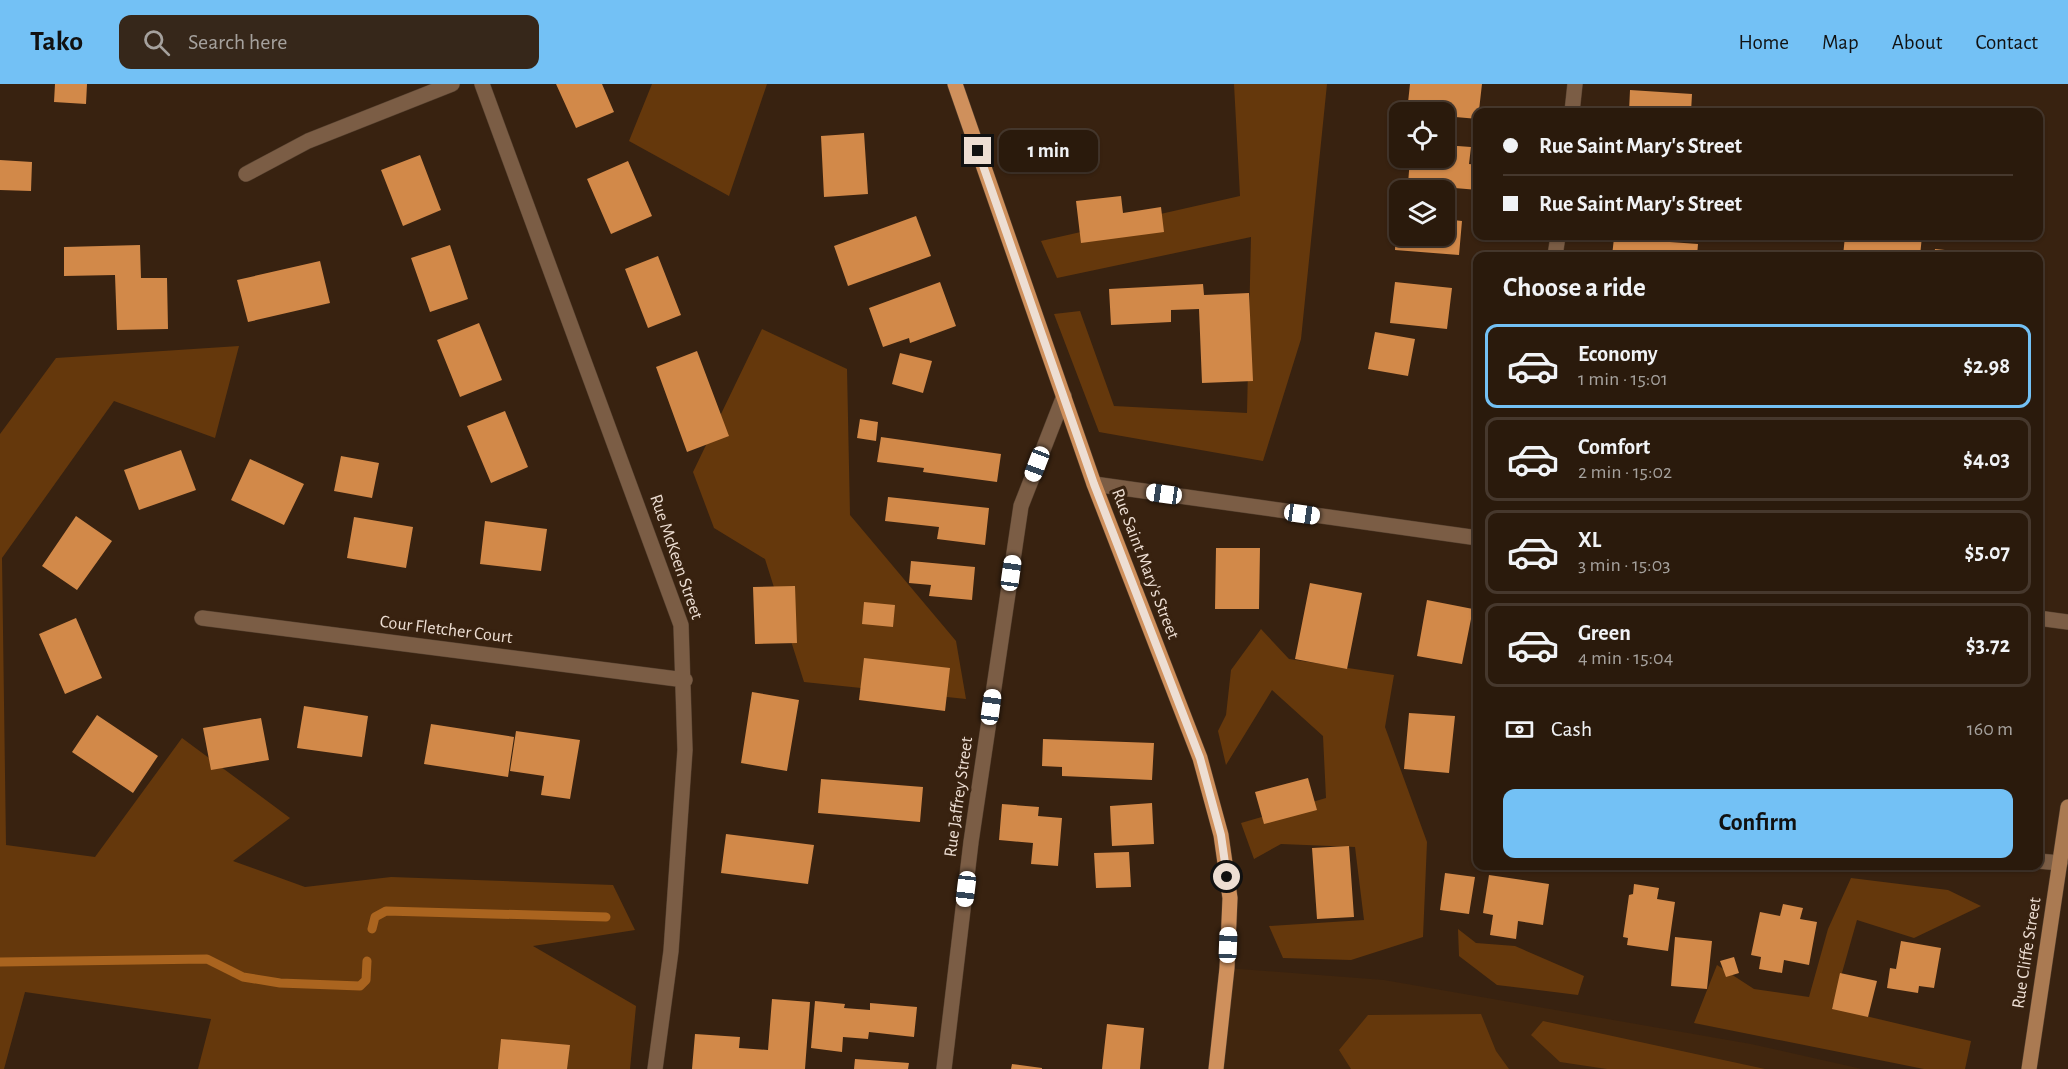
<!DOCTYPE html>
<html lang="en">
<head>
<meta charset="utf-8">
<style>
  :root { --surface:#2a1a0c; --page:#36271a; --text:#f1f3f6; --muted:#a5a19d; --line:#46382d; --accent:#73c1f5 }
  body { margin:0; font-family:"Alegreya Sans",sans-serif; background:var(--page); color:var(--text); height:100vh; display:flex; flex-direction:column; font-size:22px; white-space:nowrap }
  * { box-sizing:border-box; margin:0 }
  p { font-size:20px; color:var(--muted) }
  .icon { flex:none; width:33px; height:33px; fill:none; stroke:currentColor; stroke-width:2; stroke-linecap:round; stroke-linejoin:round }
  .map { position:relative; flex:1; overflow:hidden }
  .panel { position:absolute; left:1473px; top:168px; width:570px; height:618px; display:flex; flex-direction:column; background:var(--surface); border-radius:12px; box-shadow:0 2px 4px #0004,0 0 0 2px var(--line) }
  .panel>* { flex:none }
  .top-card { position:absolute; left:1473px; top:24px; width:570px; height:132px; border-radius:12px; box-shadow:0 2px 4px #0004,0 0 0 2px var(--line); display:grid; align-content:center; height:132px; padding:0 30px; background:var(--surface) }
  .fabs { position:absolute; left:1389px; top:18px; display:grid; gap:12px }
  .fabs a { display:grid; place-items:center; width:66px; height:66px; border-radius:12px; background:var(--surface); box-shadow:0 2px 4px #0004,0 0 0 2px var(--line); font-size:30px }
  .end { position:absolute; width:27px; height:27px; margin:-14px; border:8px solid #edded3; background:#111; box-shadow:0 0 0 3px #111 }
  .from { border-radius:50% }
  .bubble { position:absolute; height:42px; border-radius:12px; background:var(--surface); box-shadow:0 2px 4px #0004,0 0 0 2px var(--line); font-size:20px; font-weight:700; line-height:42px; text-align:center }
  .car { position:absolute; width:18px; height:36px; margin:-18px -9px; border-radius:8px; box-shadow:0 0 4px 2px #0007; background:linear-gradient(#fff 24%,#345 0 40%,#fff 0 76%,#345 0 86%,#fff 0) }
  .top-card b { display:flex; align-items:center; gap:21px; height:57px; font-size:22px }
  .top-card b+b { border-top:2px solid var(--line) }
  .top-card i { width:15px; height:15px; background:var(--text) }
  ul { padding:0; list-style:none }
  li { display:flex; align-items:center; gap:18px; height:84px; margin:0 12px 9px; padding:0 18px; border:3px solid var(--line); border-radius:12px }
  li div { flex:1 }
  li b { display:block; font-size:22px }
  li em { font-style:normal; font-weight:700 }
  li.active { border-color:var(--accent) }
  li>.icon { width:54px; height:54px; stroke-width:1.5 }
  h2 { padding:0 30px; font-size:27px; line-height:72px }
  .pay { display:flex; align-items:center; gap:15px; height:66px; padding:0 30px; font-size:22px }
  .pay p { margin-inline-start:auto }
  .cta { display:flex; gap:12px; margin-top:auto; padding:12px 30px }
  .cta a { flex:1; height:69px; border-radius:12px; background:var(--accent); color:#111; font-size:24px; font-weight:700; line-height:69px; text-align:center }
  header { display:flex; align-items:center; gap:36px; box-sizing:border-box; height:84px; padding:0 30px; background:var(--accent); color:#111 }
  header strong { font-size:28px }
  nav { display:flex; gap:33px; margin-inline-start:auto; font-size:21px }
  .search { width:420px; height:54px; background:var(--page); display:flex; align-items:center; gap:15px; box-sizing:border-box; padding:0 21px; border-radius:12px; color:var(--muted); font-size:22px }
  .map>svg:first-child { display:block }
</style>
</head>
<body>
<header>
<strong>Tako</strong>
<div class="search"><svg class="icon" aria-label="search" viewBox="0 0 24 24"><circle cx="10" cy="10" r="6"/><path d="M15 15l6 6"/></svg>Search here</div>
<nav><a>Home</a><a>Map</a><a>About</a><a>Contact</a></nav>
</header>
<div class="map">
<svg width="2068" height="985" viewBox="0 0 2068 985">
  <rect width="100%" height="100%" fill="#382210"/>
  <path fill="#41260e" d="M1227,884L1384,896L1751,960L1862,985H1216Z"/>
  <path fill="#65380c" d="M652,0H767L729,112L629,57Z
    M1234,0H1327L1301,255L1263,377L1099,348L1054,230L1080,227L1114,322L1247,329L1251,153L1057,194L1041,157L1240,112Z
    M762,245L847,285L850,431L956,557L966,615L804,598L765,475L714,444L693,388Z
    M239,262L215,354L114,317L2,474L6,761L95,773L182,654L290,734L233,777L305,803L391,793L613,801L635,846L533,862L636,922L630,985H198L211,935L25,908L4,985H0V350L56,274Z
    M1261,545L1289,575L1394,591L1385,643L1427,758L1423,853L1351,876L1283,874L1269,842L1364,836L1355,763L1281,760L1254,775L1241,739L1326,714L1323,652L1272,606L1226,681L1218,647L1226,631L1231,586Z
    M1851,794L1948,806L1981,822L1914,854L1857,836L1832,924L1971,957L1965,985H1924L1694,939L1717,881L1754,905L1809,913L1828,845Z
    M1458,845L1476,859L1515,862L1584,892L1578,911L1497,901L1459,872Z
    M1481,930L1496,967L1509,985H1351L1339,966L1368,931Z
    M1543,937L1765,985H1607L1560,978L1531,951Z"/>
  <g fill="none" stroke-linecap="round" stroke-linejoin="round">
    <path stroke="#aa641f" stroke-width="9" d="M372,845L375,833L386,827L606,833
      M0,878L207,875L243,893L280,899L360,902L366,896L367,877"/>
  </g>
  <path fill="#d28949" d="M55,0H87L86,20L54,18Z
    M556,0H602L614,28L576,44Z
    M1410,0H1482L1478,35L1444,32V28H1407Z
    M1630,6L1692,10L1691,28H1629Z
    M864,49L868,110L824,113L821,52Z
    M1444,61L1471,63L1469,80L1478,81V106L1408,100L1410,74H1444Z
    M420,71L441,126L403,142L381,86Z
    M0,76L32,78L31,107L0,106Z
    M628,77L652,132L611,150L587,95Z
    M1121,112L1123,129L1161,123L1164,148L1081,159L1076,117Z
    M916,132L931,172L848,202L834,162Z
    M1397,132H1400V152H1444V135L1462,137L1459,171L1395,166Z
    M1845,152H1922L1920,172H1843Z
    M1614,154L1698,160L1697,172H1612Z
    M140,161L141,194H167L168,245L117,246L115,191L64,192V163Z
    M450,161L468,215L430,228L411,174Z
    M1935,165L1995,171L1994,172H1934Z
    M658,172L681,231L648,244L625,185Z
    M320,177L330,219L248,238L237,196Z
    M940,198L956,242L910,259L909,254L883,263L869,224Z
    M1395,198L1452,204L1447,245L1390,239Z
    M1203,200L1204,211L1249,209L1253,297L1202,299L1199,225L1171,226V238L1111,241L1109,205Z
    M479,239L502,296L460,313L437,256Z
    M1375,248L1415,255L1408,292L1368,285Z
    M697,267L729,352L687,368L656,283Z
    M900,269L932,277L923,309L892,300Z
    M505,327L528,383L491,399L467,342Z
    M860,335L878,338L876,357L857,354Z
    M881,353L1001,370L997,398L923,388L924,384L877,378Z
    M181,366L196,406L139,426L124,386Z
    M341,372L379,379L372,414L334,407Z
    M250,375L304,400L284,441L231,416Z
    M888,413L989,424L985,461L937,455L939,443L885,437Z
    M76,432L112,457L77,506L42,482Z
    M354,433L413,443L406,484L347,474Z
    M485,437L547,445L541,487L480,480Z
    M1216,464H1260L1259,525H1215Z
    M911,477L975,483L972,516L929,512L931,501L909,499Z
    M1310,499L1362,509L1347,585L1295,575Z
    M795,502L797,559L755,560L753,503Z
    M1427,516L1473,525L1462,580L1417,572Z
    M864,518L895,521L893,543L862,540Z
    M76,534L102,594L65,610L39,550Z
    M864,574L950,584L945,627L859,616Z
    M752,608L799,616L787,687L741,679Z
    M304,622L368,632L362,673L297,664Z
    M1409,629L1455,632L1449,689L1404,685Z
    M97,631L158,672L133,709L72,668Z
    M261,634L269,676L211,686L203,644Z
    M431,640L514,653L508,693L424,680Z
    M516,647L580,656L570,715L541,711L544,692L510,687Z
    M1043,655L1154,659L1152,696L1062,692V683L1042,682Z
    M1308,694L1317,726L1264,740L1255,708Z
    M821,695L923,703L920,738L818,729Z
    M1152,719L1154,760L1112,762L1110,722Z
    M1002,720L1039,723L1038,732L1062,734L1058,782L1031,780L1033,759L999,756Z
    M726,750L814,761L808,800L721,789Z
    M1349,762L1354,833L1317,835L1312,764Z
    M1129,768L1131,803L1096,804L1094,769Z
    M1445,789L1475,793L1469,830L1440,826Z
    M1489,791L1549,800L1543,841L1518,837L1516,855L1490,851L1493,831L1483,829Z
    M1634,800L1659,804L1657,815L1675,818L1668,867L1627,861L1628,854L1623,853L1629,811L1633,810Z
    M1783,820L1803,824L1800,835L1817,838L1809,881L1784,876L1782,889L1759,885L1761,873L1751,871L1760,828L1780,832Z
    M1675,853L1712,857L1707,905L1671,902Z
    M1901,857L1941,864L1934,904L1919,902L1918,909L1887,904L1890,884L1896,885Z
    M1734,873L1739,889L1726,893L1720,877Z
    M1840,889L1877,897L1868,933L1832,925Z
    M772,915L810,918L805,985H692L695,950L740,953L739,964L768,966Z
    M815,917L845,920L844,924L870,926V919L917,923L914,953L869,948L868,955L843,953L842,968L811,964Z
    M1107,940L1144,944L1140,985H1102Z
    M501,955L570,961L567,985H498Z
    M855,975L909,979L908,985H854Z
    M1012,980L1042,984V985H1011Z"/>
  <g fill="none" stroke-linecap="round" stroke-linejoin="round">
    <g stroke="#55402f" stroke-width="16">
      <path id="minor" d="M482,0L681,541L685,666L671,867L655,985
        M1572,28L1575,0
        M246,90L308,57L452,0
        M1555,172L1558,152
        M202,534L685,596
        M2038,777L2060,779
        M944,985L971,758L1021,422L1064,312"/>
    </g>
    <g stroke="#55402f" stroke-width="16">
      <path id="tertiary" d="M1094,400L1478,454
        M2038,534L2068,538"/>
    </g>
    <g stroke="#55402f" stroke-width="16">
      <path id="secondary" d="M2029,985L2068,723"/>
    </g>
    <g stroke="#55402f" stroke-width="16">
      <path id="primary" d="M955,0L1094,400L1200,674L1221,751L1230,814L1227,884L1216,985"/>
    </g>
    <use href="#minor" stroke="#7b5d45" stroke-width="15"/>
    <use href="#tertiary" stroke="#7b5d45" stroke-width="15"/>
    <use href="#secondary" stroke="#aa7a52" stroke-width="15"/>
    <use href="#primary" stroke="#cf905c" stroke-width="15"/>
  </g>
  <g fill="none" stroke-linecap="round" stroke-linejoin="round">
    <path stroke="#edded3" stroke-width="8" d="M978,67L1094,400L1200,674L1221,751L1227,793"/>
  </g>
  <g text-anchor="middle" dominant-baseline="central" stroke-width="6" stroke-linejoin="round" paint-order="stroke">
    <g font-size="18" fill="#edded3" stroke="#382210">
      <text transform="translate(676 473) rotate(71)">Rue McKeen Street</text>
      <text transform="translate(1145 480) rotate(69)">Rue Saint Mary's Street</text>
      <text transform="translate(446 546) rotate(7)">Cour Fletcher Court</text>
      <text transform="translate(959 713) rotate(-82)">Rue Jaffrey Street</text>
      <text transform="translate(2027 869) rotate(-81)">Rue Cliffe Street</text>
    </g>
  </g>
</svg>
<div class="fabs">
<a><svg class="icon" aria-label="locate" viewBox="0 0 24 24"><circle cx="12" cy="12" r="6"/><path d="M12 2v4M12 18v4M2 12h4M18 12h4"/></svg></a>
<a><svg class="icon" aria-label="layers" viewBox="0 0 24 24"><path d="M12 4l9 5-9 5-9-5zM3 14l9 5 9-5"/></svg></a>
</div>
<i class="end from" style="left:1227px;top:793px"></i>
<i class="end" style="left:978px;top:67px"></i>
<div class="bubble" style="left:999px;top:46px;width:99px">1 min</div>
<i class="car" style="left:1037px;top:380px;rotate:201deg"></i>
<i class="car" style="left:1164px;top:410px;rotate:278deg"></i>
<i class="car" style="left:1302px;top:430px;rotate:98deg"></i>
<i class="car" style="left:1011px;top:489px;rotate:8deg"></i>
<i class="car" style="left:991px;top:623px;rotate:8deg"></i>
<i class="car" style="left:966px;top:805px;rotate:187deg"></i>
<i class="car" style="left:1228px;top:861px;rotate:2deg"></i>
<div class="top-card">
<b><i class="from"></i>Rue Saint Mary's Street</b>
<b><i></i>Rue Saint Mary's Street</b>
</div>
<section class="panel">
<h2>Choose a ride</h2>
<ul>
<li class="active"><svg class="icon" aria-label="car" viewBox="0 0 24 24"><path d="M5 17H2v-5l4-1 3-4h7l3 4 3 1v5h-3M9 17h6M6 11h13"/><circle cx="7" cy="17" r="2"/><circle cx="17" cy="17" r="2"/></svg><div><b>Economy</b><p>1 min · 15:01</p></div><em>$2.98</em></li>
<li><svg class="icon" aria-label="car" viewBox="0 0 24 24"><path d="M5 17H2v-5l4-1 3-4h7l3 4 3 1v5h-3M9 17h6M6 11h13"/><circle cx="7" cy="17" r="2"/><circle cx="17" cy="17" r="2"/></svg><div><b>Comfort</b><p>2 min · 15:02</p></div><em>$4.03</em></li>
<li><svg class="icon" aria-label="car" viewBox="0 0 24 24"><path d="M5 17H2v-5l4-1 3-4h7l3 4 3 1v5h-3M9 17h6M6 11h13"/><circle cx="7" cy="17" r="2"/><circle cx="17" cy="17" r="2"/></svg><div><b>XL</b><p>3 min · 15:03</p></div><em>$5.07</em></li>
<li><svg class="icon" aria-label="car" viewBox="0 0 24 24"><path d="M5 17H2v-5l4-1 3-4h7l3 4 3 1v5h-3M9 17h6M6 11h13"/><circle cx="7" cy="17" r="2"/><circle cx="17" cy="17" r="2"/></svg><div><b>Green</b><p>4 min · 15:04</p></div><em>$3.72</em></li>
</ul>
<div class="pay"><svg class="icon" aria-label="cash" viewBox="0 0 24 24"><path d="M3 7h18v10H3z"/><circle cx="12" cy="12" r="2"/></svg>Cash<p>160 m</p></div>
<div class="cta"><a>Confirm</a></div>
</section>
</div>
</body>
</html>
